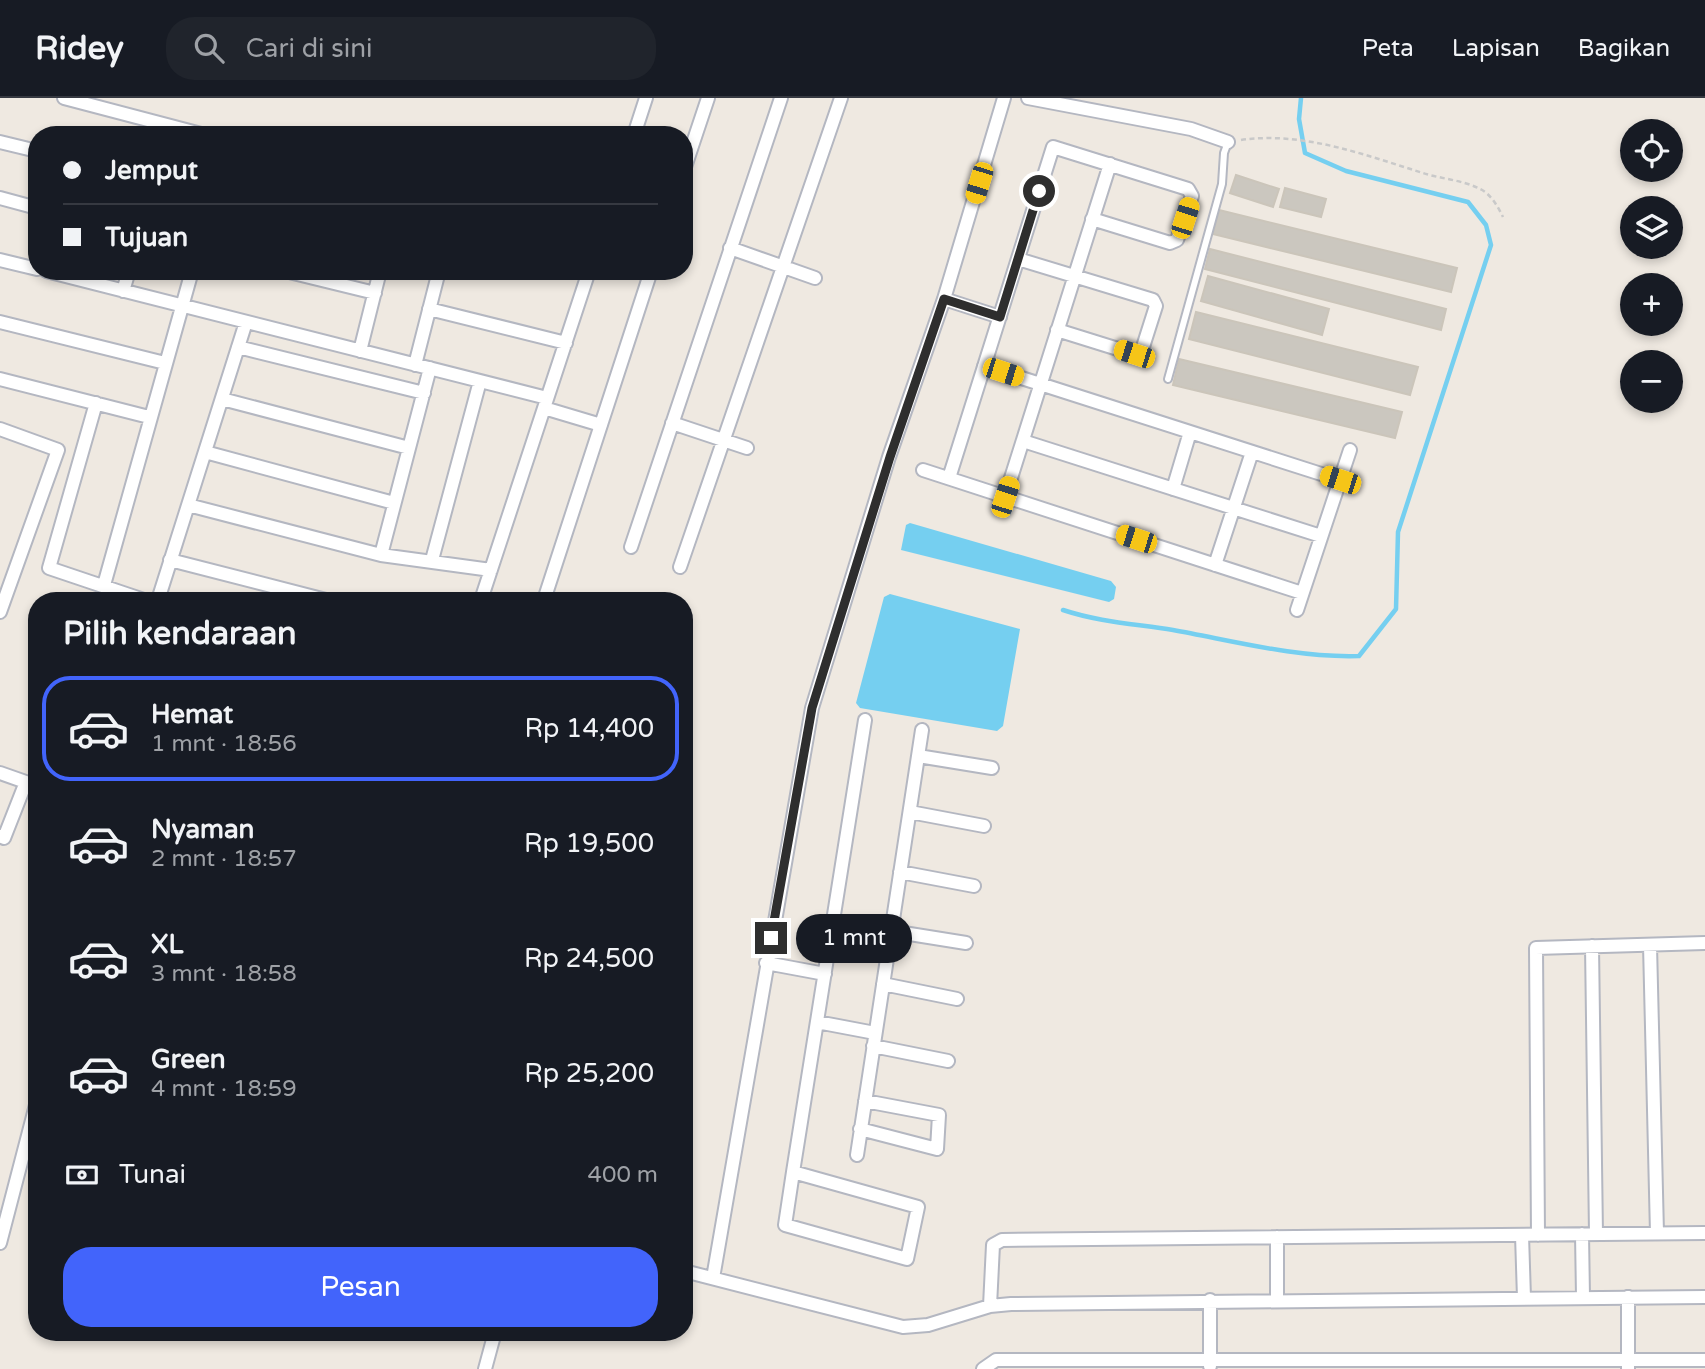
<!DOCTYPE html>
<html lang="id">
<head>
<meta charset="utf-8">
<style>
  :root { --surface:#171b24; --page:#20242c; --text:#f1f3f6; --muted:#9ea1a6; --line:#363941; --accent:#4264fb }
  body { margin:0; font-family:"Varela Round",sans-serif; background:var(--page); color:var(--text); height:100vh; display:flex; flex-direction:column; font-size:26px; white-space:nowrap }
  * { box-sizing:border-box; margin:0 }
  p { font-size:23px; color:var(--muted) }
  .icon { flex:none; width:38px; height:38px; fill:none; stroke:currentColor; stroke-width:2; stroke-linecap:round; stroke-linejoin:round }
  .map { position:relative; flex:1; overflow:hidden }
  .side { position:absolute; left:28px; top:494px; width:665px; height:749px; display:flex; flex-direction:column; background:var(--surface); border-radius:28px; box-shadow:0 4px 10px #0003 }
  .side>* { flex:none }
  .hud { position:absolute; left:28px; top:28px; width:665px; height:154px; border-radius:28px; box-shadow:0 4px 10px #0003; display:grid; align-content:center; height:154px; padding:0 35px; background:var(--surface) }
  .tools { position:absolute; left:1620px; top:21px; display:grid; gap:14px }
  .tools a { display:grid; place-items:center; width:63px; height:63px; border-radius:50%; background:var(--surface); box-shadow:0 4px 10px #0003; font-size:35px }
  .end { position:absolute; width:32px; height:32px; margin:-16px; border:9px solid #2e2e2e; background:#fff; box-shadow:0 0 0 4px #fff }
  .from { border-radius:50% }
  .bubble { position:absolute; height:49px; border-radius:24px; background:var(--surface); box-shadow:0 4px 10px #0003; font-size:23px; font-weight:600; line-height:49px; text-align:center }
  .car { position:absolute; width:21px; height:42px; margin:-21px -10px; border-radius:9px; box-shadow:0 0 5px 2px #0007; background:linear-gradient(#f5c518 24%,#345 0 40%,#f5c518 0 76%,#345 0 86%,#f5c518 0) }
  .hud b { display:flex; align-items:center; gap:24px; height:66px; font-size:26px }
  .hud b+b { border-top:2px solid var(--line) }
  .hud i { width:18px; height:18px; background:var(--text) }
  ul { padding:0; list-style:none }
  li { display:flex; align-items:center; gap:21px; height:105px; margin:0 14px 10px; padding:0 21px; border:4px solid transparent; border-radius:28px }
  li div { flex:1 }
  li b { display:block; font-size:26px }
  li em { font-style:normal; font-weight:600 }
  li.selected { border-color:var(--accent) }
  li>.icon { width:63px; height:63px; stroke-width:1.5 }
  h2 { padding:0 35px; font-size:32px; line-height:84px }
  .pay { display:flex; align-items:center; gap:18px; height:77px; padding:0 35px; font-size:26px }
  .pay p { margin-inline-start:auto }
  .button { display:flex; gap:14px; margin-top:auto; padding:14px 35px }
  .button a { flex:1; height:80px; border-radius:28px; background:var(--accent); color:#fff; font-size:28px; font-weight:600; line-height:80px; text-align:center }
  header { display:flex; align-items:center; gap:42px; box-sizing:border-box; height:98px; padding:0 35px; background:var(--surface); border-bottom:2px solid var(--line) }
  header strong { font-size:33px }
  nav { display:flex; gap:38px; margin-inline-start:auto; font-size:24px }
  .search { width:490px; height:63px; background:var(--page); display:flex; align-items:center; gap:18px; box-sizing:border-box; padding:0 24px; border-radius:28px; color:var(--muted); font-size:26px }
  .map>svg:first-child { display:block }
</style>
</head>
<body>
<header>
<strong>Ridey</strong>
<div class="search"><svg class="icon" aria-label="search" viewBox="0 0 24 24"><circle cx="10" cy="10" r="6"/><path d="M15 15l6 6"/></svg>Cari di sini</div>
<nav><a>Peta</a><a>Lapisan</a><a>Bagikan</a></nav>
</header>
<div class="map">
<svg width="1705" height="1271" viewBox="0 0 1705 1271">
  <rect width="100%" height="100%" fill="#efe9e1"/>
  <path fill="#75cff0" d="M910,425L1111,483L1116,489L1114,501L1109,504L901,452L906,427Z
    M890,496L1020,531L1003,628L997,633L860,610L856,605L884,499Z"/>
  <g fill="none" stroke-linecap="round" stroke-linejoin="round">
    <path stroke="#75cff0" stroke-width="4.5" d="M1063,512C1099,524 1136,526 1173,532C1234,543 1297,560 1359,558L1396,511L1398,434L1491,147L1486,127L1468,104L1346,73L1305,55L1299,21L1301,0"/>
  </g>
  <path fill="#cbc7bf" stroke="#cbc5ba" stroke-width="2" d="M1236,77L1279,91L1273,109L1230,95Z
    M1285,90L1326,101L1321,119L1280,109Z
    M1219,112L1457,170L1451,194L1213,136Z
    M1210,151L1446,211L1441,232L1205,171Z
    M1208,178L1329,211L1322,237L1201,203Z
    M1196,214L1418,269L1410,297L1189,241Z
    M1179,261L1402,314L1395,340L1173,287Z"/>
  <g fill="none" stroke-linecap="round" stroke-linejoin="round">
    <g stroke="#b4b7c1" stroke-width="10">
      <path id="lane" d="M1168,281L1222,86L1224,55L1228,44"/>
    </g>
    <g stroke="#b4b7c1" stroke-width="16">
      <path id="street" d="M64,0L205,37
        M1028,0L1191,31L1228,44
        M634,37L646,0
        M0,44L37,53
        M684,72L708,0
        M0,100L37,110
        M730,150L815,180
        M1018,161L1153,202L1156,208L1142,252L1134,256L1057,232
        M0,162L37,171
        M46,173L547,300
        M285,173L375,195
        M123,193L129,173
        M944,201L1000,219
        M429,211L566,245
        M0,224L165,265
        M238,249L424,295
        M360,253L380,173
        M415,267L439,173
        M984,268L1340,382
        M0,281L149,319
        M222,301L409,350
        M96,305L49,470L144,502
        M544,310L601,327
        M672,325L747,350
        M0,331L58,352L0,514
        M1023,343L1321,438
        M205,354L394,405
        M923,372L1302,495
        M949,380L1053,49L1188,91L1192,98L1177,142L1170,145L1092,121
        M1173,391L1190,334
        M1005,399L1110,66
        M188,407L381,457L491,472
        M631,449L781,0
        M381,457L430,270
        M170,462L326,502
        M432,462L480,283
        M1215,467L1252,354
        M680,469L841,0
        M104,487L192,173
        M158,502L246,224
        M481,502L589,173
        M544,502L651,173
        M1297,512L1350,352
        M918,658L992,670
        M0,675L37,688
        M910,714L984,728
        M0,738L4,740L26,684
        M900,774L974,788
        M832,832L890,842
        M891,833L966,845
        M1650,847L1657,1135
        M1592,848L1596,1136
        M766,865L825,876
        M883,886L957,901
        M817,924L875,935
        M873,948L948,963
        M860,1031L937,1051L939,1017L865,1003
        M857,1057L922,632
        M793,1074L918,1109L907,1161L785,1127L793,1074L865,622
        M1582,1136L1583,1199
        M1522,1137L1524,1200
        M1538,1137L1536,850L1705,845
        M1277,1139V1201
        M0,1145L37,1003
        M684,1173L903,1229L928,1227L990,1208L1011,1206L1705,1199
        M713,1180L812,610L889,359L944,201L1004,0
        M990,1208L993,1147L1002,1142L1705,1135
        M1210,1268V1202
        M485,1271L495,1234
        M983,1271L996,1262H1705
        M1628,1271V1199"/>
    </g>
    <path stroke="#c9c9c9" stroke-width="2.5" stroke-dasharray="5 3.5" stroke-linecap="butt" d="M1241,42C1303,33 1365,57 1423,75C1441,81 1463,82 1480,91C1491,96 1498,109 1503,119"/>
    <use href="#lane" stroke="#fff" stroke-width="6"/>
    <use href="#street" stroke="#fff" stroke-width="12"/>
  </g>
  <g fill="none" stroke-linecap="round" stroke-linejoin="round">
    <path stroke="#2e2e2e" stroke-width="9" d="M771,840L812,610L890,359L944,201L1000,219L1039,93"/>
  </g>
</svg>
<div class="tools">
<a><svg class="icon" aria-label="locate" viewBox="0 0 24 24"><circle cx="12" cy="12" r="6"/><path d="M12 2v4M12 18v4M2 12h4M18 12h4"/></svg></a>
<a><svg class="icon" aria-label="layers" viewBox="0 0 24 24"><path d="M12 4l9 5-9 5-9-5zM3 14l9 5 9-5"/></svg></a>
<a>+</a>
<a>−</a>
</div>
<i class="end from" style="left:1039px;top:93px"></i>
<i class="end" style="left:771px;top:840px"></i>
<div class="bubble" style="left:796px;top:816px;width:116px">1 mnt</div>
<i class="car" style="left:979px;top:85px;rotate:197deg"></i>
<i class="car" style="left:1185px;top:120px;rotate:18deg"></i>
<i class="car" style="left:1134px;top:256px;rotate:288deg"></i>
<i class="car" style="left:1003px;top:274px;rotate:108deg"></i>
<i class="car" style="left:1340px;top:382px;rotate:288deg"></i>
<i class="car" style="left:1005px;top:399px;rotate:18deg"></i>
<i class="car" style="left:1136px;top:441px;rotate:288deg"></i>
<div class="hud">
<b><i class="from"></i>Jemput</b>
<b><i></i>Tujuan</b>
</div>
<section class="side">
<h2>Pilih kendaraan</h2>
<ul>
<li class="selected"><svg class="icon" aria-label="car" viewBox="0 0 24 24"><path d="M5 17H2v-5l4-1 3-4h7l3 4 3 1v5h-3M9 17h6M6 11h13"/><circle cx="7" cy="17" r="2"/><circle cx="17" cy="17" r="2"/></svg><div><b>Hemat</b><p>1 mnt · 18:56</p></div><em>Rp 14,400</em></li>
<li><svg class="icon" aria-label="car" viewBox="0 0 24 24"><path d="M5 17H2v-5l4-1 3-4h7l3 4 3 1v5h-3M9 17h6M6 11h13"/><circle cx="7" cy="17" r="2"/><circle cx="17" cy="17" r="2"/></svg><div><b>Nyaman</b><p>2 mnt · 18:57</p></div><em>Rp 19,500</em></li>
<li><svg class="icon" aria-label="car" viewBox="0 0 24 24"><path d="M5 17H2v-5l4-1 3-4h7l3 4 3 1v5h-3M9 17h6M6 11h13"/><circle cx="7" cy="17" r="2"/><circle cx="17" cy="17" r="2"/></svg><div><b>XL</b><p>3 mnt · 18:58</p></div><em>Rp 24,500</em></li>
<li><svg class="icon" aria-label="car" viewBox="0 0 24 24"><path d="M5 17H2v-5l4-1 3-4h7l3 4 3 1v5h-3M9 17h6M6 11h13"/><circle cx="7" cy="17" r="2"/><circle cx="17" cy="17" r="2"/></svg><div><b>Green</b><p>4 mnt · 18:59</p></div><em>Rp 25,200</em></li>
</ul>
<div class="pay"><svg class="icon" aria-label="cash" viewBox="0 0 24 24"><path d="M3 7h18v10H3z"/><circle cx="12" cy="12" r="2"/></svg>Tunai<p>400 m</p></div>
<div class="button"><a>Pesan</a></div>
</section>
</div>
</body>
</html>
